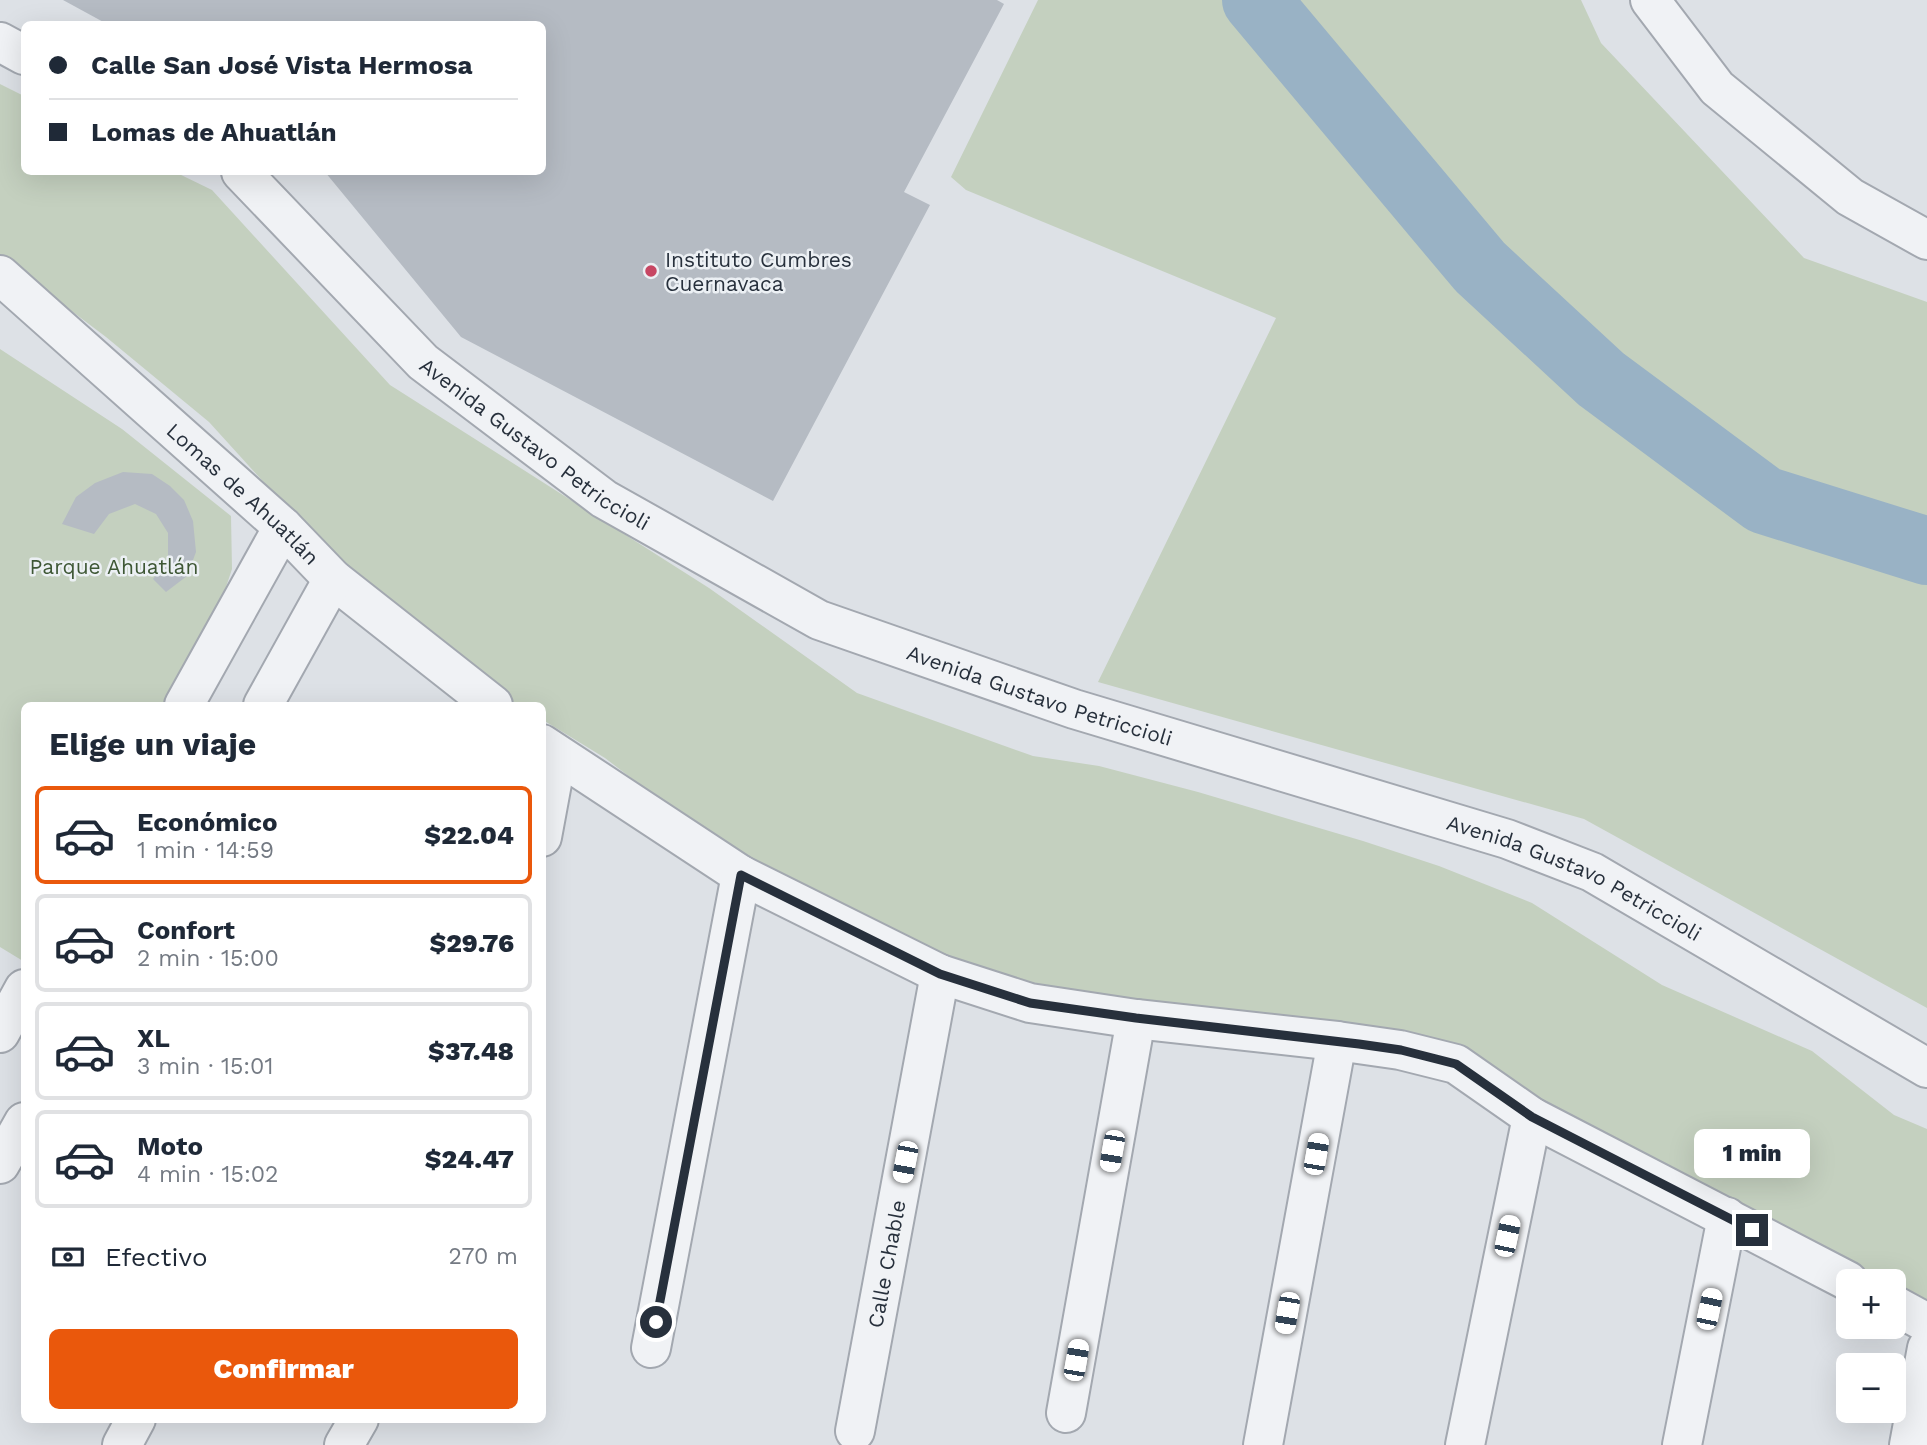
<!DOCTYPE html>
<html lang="es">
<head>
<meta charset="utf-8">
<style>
  :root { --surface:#fff; --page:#f6f6f7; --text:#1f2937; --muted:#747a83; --line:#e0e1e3; --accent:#ea580c }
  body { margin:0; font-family:"Work Sans",sans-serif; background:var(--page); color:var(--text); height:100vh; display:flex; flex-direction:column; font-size:26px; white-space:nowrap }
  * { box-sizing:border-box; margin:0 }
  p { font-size:23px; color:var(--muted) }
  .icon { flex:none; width:38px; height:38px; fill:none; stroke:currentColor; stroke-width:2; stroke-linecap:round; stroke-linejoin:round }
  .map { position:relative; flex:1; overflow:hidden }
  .details { position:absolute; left:21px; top:702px; width:525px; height:721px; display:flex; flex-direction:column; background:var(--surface); border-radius:10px; box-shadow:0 7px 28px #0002 }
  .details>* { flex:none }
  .top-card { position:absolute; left:21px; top:21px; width:525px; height:154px; border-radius:10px; box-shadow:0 7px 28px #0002; display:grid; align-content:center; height:154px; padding:0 28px; background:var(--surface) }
  .buttons { position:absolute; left:1836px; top:1269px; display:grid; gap:14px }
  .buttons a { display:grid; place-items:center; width:70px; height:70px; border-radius:10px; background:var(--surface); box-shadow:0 7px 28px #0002; font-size:35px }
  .end { position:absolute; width:32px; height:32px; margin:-16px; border:9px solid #27303c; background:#fff; box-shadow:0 0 0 4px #fff }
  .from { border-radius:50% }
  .bubble { position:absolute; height:49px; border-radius:10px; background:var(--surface); box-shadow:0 7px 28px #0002; font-size:23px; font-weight:800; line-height:49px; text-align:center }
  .car { position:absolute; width:21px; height:42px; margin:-21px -10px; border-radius:9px; box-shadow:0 0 5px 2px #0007; background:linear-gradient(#fff 24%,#345 0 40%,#fff 0 76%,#345 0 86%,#fff 0) }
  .top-card b { display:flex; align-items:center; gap:24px; height:66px; font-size:26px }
  .top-card b+b { border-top:2px solid var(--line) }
  .top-card i { width:18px; height:18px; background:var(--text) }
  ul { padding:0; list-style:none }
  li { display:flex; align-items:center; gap:21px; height:98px; margin:0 14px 10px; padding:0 14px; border:4px solid var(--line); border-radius:10px }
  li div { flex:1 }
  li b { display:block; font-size:26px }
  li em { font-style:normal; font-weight:800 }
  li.current { border-color:var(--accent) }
  li>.icon { width:63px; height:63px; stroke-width:1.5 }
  h2 { padding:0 28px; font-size:32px; line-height:84px }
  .pay { display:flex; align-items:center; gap:18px; height:77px; padding:0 28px; font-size:26px }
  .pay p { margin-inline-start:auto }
  .cta { display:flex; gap:14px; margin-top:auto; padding:14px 28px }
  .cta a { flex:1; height:80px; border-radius:10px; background:var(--accent); color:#fff; font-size:28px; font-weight:800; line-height:80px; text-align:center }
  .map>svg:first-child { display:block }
</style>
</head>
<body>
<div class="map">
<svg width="1927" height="1445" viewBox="0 0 1927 1445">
  <rect width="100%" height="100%" fill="#dde1e6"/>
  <path fill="#c4d0bf" d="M1038,0H1581L1601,43L1804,258L1927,302V1008L1584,819L1098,682L1276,318L966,190L951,177Z
    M0,84L24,96V172H175L212,190L390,385L709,588L857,693L1033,756L1099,766L1198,792L1363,841L1439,866L1532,903L1662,985L1812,1051L1894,1115L1927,1129V1342L1894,1325V1281H1848L1466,1071L1024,999L738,860L605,758L543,720L542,705H519L469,675L381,611L209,422L106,337L0,257Z
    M0,349L122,429L231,516L232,569L209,638L170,705H24V958L23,961L0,947Z"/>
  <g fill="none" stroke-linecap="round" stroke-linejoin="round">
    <path stroke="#99b2c5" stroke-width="68" d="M1256,0L1480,267L1601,379L1764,500L1927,551"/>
  </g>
  <path fill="#b5bbc3" d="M63,0H997L1004,4L904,192L930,205L773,501L461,337L325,172H542V24H107Z
    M123,472L152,474L170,486L184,500L193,521L196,552L187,576L166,592L153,579L168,560V533L156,514L135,504L109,514L94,534L62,524L76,497L95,483Z"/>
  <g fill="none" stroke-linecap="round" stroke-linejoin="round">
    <g stroke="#a3a8b0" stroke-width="42">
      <g id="minor">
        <path d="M1650,0L1717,88L1850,197L1927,240"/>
        <path d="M0,42L24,55"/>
        <path id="s1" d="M241,172L423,362L604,499L819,620L1074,709L1507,839L1592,872L1927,1068"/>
        <path id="s2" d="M0,275L283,527L333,579L493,705"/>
        <path d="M184,705L283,527"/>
        <path d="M263,705L333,579"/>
        <path d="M542,744L741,875L940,974L1030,1003L1136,1019L1337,1041L1400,1050L1456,1064L1532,1117L1848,1281"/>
        <path d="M542,837L557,756"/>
        <path d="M0,1033L24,989"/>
        <path d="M0,1164L24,1122"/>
        <path d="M1894,1305L1927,1323"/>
        <path d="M651,1348L741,875"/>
        <path d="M1066,1413L1136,1019"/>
        <path id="s3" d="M855,1431L940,974"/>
        <path d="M122,1445L136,1419"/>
        <path d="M344,1445L359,1419"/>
        <path d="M1263,1445L1337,1041"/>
        <path d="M1465,1445L1532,1117"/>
        <path d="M1682,1445L1727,1217"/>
        <path d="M1909,1445L1927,1348"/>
      </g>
    </g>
    <use href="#minor" stroke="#f0f2f5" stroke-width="38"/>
  </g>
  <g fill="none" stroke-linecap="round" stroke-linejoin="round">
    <path stroke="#27303c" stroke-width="9" d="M656,1322L741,875L940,974L1030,1003L1136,1018L1359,1044L1401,1050L1456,1064L1532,1117L1752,1230"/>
  </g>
  <circle fill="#c74663" stroke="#ecf0f4" stroke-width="2.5" cx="651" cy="271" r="7"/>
  <g text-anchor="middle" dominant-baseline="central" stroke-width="5" stroke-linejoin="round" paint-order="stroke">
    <g font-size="21" fill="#27303c" stroke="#ecf0f4" text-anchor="start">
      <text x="665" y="259">Instituto Cumbres<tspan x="665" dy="24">Cuernavaca</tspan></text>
    </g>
    <g font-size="21" fill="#27303c" stroke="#ecf0f4">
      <text stroke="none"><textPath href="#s1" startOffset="402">Avenida Gustavo Petriccioli</textPath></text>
      <text stroke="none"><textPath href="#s2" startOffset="327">Lomas de Ahuatlán</textPath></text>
      <text stroke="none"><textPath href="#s1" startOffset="970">Avenida Gustavo Petriccioli</textPath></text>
      <text stroke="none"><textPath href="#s1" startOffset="1536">Avenida Gustavo Petriccioli</textPath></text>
      <text stroke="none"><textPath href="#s3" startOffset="170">Calle Chable</textPath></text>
    </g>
    <g font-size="21" fill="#3e5735" stroke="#ecf0f4">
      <text x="114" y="566">Parque Ahuatlán</text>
    </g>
  </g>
</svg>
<div class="buttons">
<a>+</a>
<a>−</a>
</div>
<i class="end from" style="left:656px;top:1322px"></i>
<i class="end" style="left:1752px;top:1230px"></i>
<div class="bubble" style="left:1694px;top:1129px;width:116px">1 min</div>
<i class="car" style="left:1112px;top:1151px;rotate:190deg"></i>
<i class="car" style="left:1316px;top:1154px;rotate:10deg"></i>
<i class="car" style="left:905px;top:1162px;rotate:191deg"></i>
<i class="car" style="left:1507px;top:1236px;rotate:12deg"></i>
<i class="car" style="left:1709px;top:1309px;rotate:12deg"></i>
<i class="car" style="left:1287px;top:1313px;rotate:190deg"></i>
<i class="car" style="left:1076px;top:1360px;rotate:10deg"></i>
<div class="top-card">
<b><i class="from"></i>Calle San José Vista Hermosa</b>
<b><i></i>Lomas de Ahuatlán</b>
</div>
<section class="details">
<h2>Elige un viaje</h2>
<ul>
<li class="current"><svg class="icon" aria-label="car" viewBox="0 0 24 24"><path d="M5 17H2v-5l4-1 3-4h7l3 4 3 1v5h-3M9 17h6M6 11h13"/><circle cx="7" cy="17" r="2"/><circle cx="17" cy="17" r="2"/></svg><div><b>Económico</b><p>1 min · 14:59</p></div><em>$22.04</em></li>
<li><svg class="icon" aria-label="car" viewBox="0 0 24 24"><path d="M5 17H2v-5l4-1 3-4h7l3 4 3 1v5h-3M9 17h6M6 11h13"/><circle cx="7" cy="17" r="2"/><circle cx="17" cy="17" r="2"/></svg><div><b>Confort</b><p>2 min · 15:00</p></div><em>$29.76</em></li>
<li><svg class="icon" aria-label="car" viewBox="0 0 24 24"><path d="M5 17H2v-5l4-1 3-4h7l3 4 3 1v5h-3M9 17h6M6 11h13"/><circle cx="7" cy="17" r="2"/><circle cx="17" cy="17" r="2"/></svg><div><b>XL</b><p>3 min · 15:01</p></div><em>$37.48</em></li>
<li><svg class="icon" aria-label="car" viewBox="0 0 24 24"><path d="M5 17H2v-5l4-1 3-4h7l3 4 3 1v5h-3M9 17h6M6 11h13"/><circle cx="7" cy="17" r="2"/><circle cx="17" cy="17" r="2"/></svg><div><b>Moto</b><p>4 min · 15:02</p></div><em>$24.47</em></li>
</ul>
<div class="pay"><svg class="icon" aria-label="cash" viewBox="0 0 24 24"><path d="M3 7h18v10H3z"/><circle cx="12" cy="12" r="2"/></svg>Efectivo<p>270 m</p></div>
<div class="cta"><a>Confirmar</a></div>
</section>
</div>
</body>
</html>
